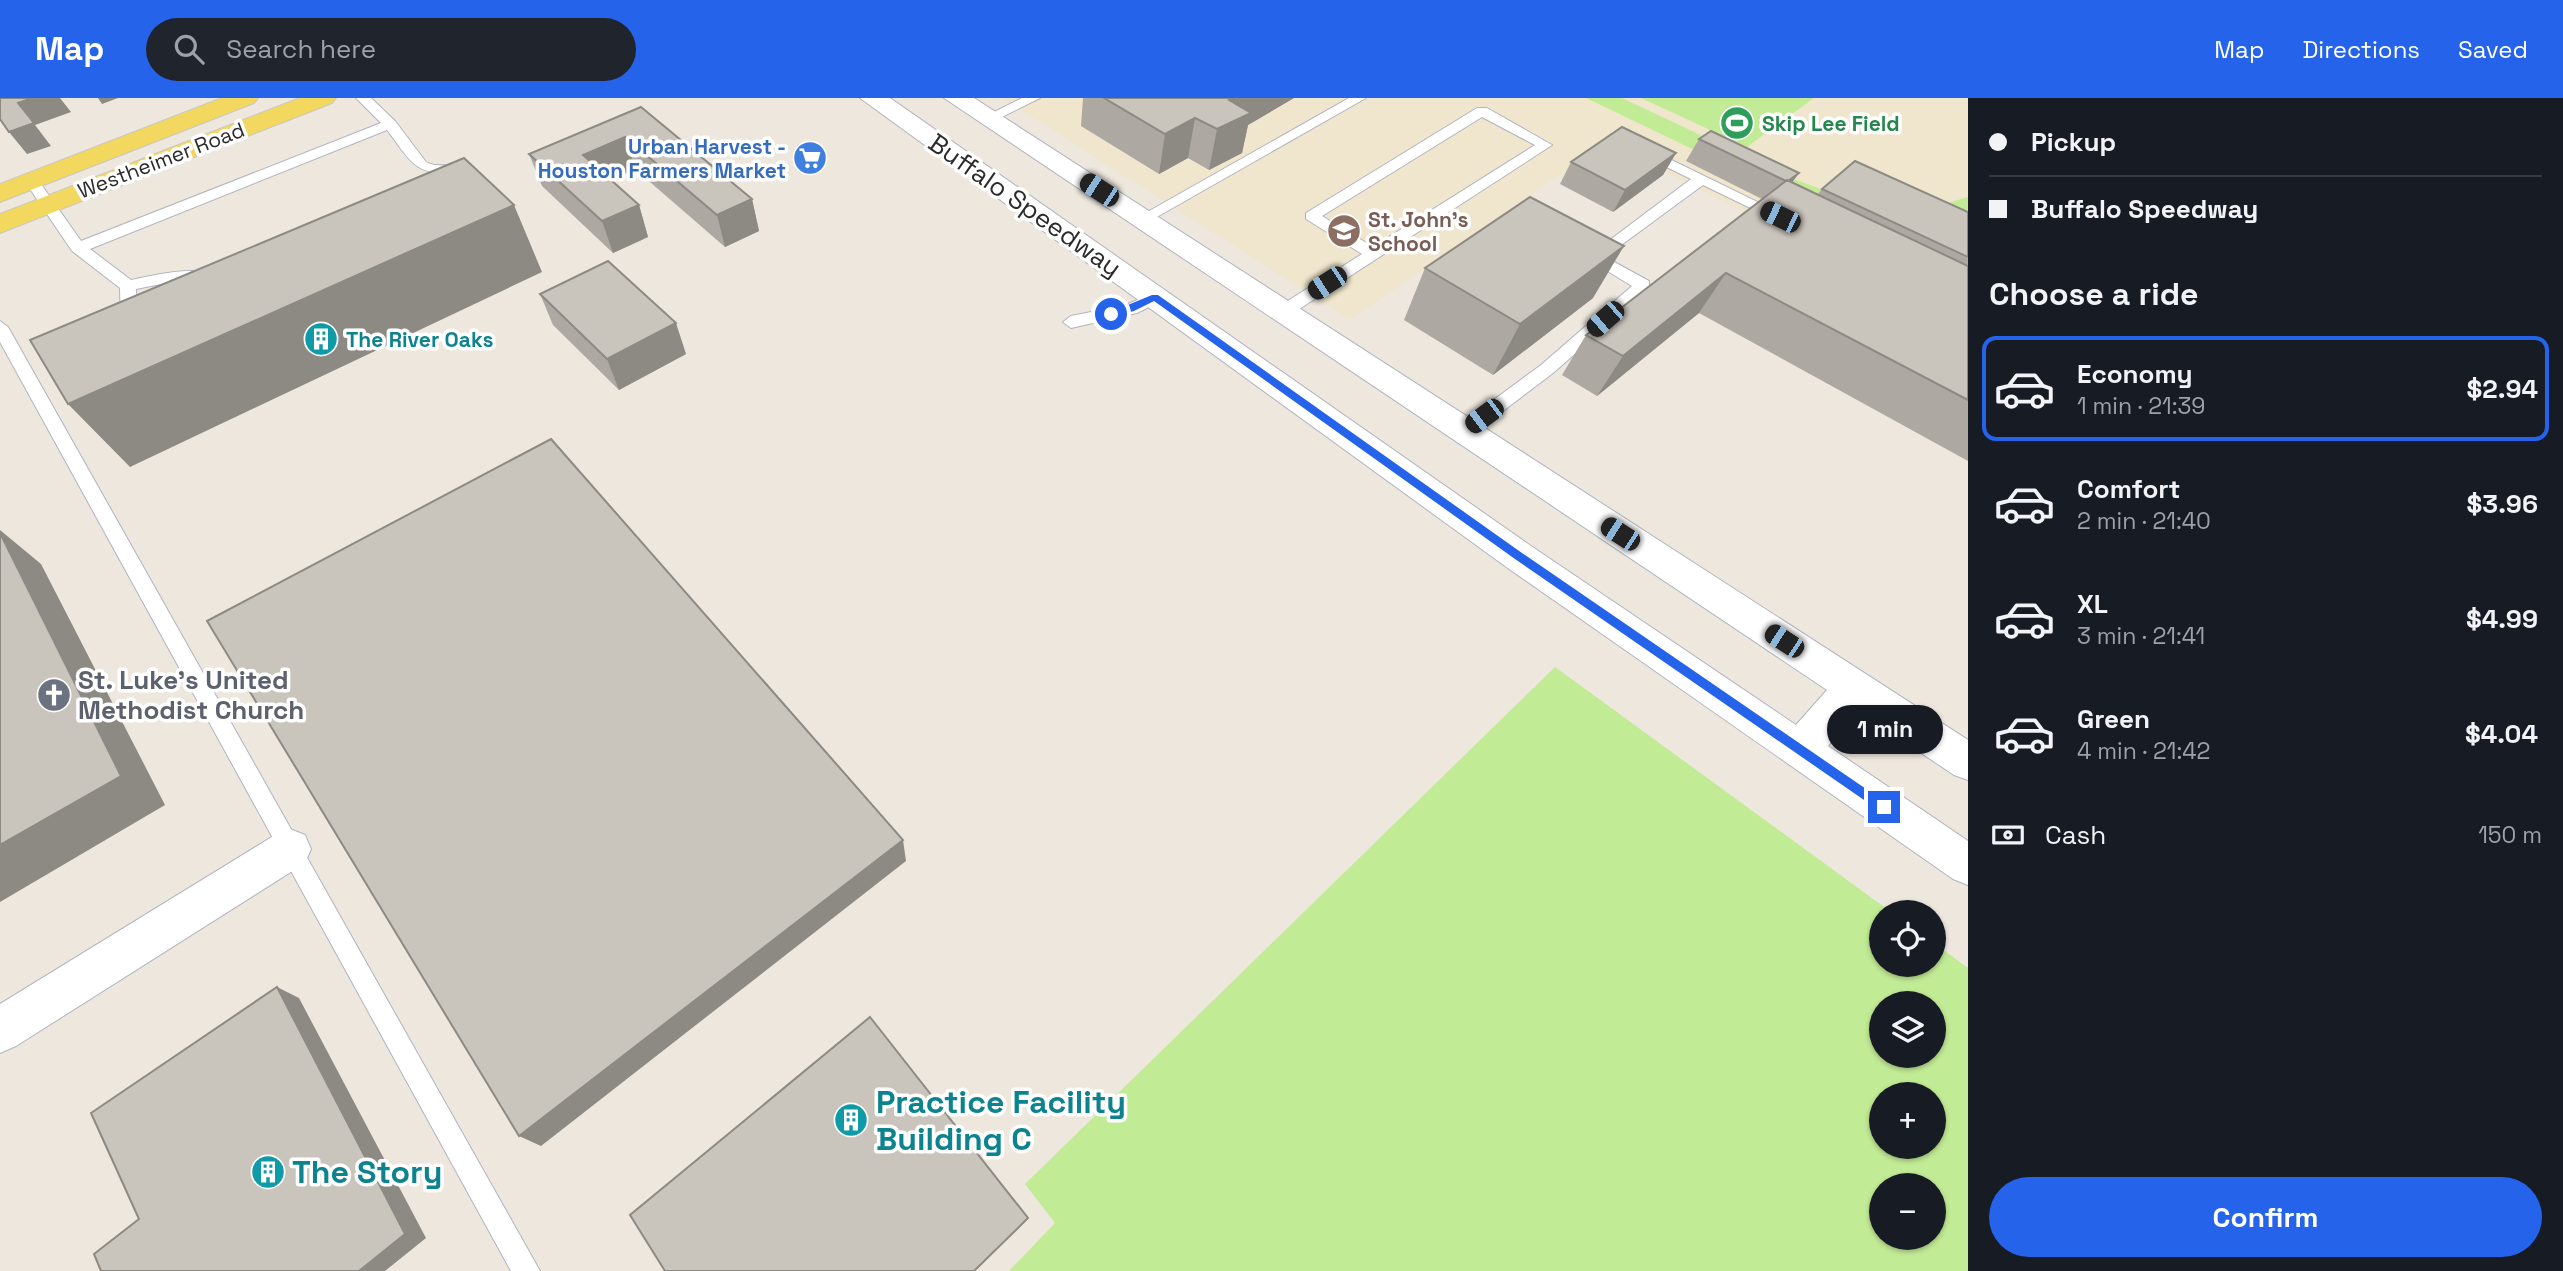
<!DOCTYPE html>
<html lang="en">
<head>
<meta charset="utf-8">
<style>
  :root { --surface:#171b24; --page:#20242c; --text:#f1f3f6; --muted:#9ea1a6; --line:#363941; --accent:#2563eb }
  body { margin:0; font-family:"Space Grotesk",sans-serif; background:var(--page); color:var(--text); height:100vh; display:flex; flex-direction:column; font-size:26px; white-space:nowrap }
  * { box-sizing:border-box; margin:0 }
  p { font-size:23px; color:var(--muted) }
  .icon { flex:none; width:38px; height:38px; fill:none; stroke:currentColor; stroke-width:2; stroke-linecap:round; stroke-linejoin:round }
  .map { position:relative; flex:1; overflow:hidden }
  .side { display:flex; flex-direction:column; background:var(--surface); width:595px }
  .side>* { flex:none }
  .hud { display:grid; align-content:center; height:154px; padding:0 21px; background:var(--surface) }
  .tools { position:absolute; left:1869px; top:802px; display:grid; gap:14px }
  .tools a { display:grid; place-items:center; width:77px; height:77px; border-radius:50%; background:var(--surface); box-shadow:0 2px 5px #0004; font-size:35px }
  .end { position:absolute; width:32px; height:32px; margin:-16px; border:9px solid #2563eb; background:#fff; box-shadow:0 0 0 4px #fff }
  .from { border-radius:50% }
  .bubble { position:absolute; height:49px; border-radius:24px; background:var(--surface); box-shadow:0 2px 5px #0004; font-size:23px; font-weight:700; line-height:49px; text-align:center }
  .car { position:absolute; width:21px; height:42px; margin:-21px -10px; border-radius:9px; box-shadow:0 0 5px 2px #0007; background:linear-gradient(#222 24%,#8ab4d8 0 40%,#222 0 76%,#8ab4d8 0 86%,#222 0) }
  .hud b { display:flex; align-items:center; gap:24px; height:66px; font-size:26px }
  .hud b+b { border-top:2px solid var(--line) }
  .hud i { width:18px; height:18px; background:var(--text) }
  ul { padding:0; list-style:none }
  li { display:flex; align-items:center; gap:21px; height:105px; margin:0 14px 10px; padding:0 7px; border:4px solid transparent; border-radius:14px }
  li div { flex:1 }
  li b { display:block; font-size:26px }
  li em { font-style:normal; font-weight:700 }
  li.on { border-color:var(--accent) }
  li>.icon { width:63px; height:63px; stroke-width:1.5 }
  h2 { padding:0 21px; font-size:32px; line-height:84px }
  .pay { display:flex; align-items:center; gap:18px; height:77px; padding:0 21px; font-size:26px }
  .pay p { margin-inline-start:auto }
  .cta { display:flex; gap:14px; margin-top:auto; padding:14px 21px }
  .cta a { flex:1; height:80px; border-radius:42px; background:var(--accent); color:#fff; font-size:28px; font-weight:700; line-height:80px; text-align:center }
  header { display:flex; align-items:center; gap:42px; box-sizing:border-box; height:98px; padding:0 35px; background:var(--accent); color:#fff }
  header strong { font-size:33px }
  nav { display:flex; gap:38px; margin-inline-start:auto; font-size:24px }
  .search { width:490px; height:63px; background:var(--page); display:flex; align-items:center; gap:18px; box-sizing:border-box; padding:0 24px; border-radius:38px; color:var(--muted); font-size:26px }
  main { display:flex; flex:1; min-height:0 }
  .map>svg:first-child { display:block }
</style>
</head>
<body>
<header>
<strong>Map</strong>
<div class="search"><svg class="icon" aria-label="search" viewBox="0 0 24 24"><circle cx="10" cy="10" r="6"/><path d="M15 15l6 6"/></svg>Search here</div>
<nav><a>Map</a><a>Directions</a><a>Saved</a></nav>
</header>
<main>
<div class="map">
<svg width="1968" height="1173" viewBox="0 0 1968 1173">
  <rect width="100%" height="100%" fill="#ede7de"/>
  <path fill="#efe6cd" d="M1002,0H1968V225L1606,45L1350,222Z"/>
  <path fill="#c2eb95" fill-rule="evenodd" d="M1586,0H1622L1794,81L1836,97L1941,107L1968,99V123L1780,93Z
    M1641,0H1814L1747,49Z
    M1555,569L1891,814H1881V866H1934V845L1968,870V1173H1009L1055,1125L1025,1086ZM1881,905H1934V957H1881ZM1881,996H1934V1048H1881ZM1881,1087H1934V1139H1881Z"/>
  <g fill="none" stroke-linecap="round" stroke-linejoin="round">
    <g stroke="#b1b3bf" stroke-width="2">
      <path id="lane" d="M356,0H371L395,23L426,64C440,72 460,62 471,72C465,77 459,76 451,76C412,76 409,60 387,32L90,151L131,182C150,178 203,165 217,180L209,185L171,184L136,191L137,228L129,234L121,228L120,190L72,153L24,82L26,79H36L81,143L381,25Z
        M1022,0H1040L994,23L982,20Z
        M1349,0H1366L1148,124L1143,126L1135,121Z
        M1477,10H1487L1552,47L1287,219H1275V211L1362,156L1306,121V115ZM1482,19L1535,47L1373,149L1322,118Z
        M1647,50L1786,118L1778,123L1773,121L1703,87L1605,159L1649,183V191L1553,275L1469,339H1457L1454,334L1457,329L1541,267L1632,188L1586,160L1691,81L1642,57V51Z
        M1155,194L1163,199L1161,203L1137,215L1071,230L1063,224L1071,218L1126,207Z
        M0,223L8,229L540,1173H511L0,244Z"/>
    </g>
    <g stroke="#b1b3bf" stroke-width="2">
      <path id="street" d="M290,731L305,737L311,751L305,765L16,948L0,955V906L275,737Z"/>
    </g>
    <g stroke="#b1b3bf" stroke-width="2">
      <path id="secondary" d="M860,0H890L1531,448L1796,627L1827,592L944,0H974L1968,642V682L1954,677L1857,612L1828,648L1968,743V787L1953,781L1505,468Z"/>
    </g>
    <g stroke="#c8c8c8" stroke-width="2">
      <path id="primary" d="M222,0H258L254,5L0,104V86Z
        M300,0H336L332,5L0,135V116Z"/>
    </g>
    <use href="#lane" fill="#fff" fill-rule="evenodd"/>
    <use href="#street" fill="#fff" fill-rule="evenodd"/>
    <use href="#secondary" fill="#fff" fill-rule="evenodd"/>
    <use href="#primary" fill="#f2d85e" fill-rule="evenodd"/>
  </g>
  <path fill="#ada9a2" d="M1083,0H1294L1248,27L1242,55L1209,72L1188,60L1159,76L1081,28Z
    M641,9L752,101L759,133L725,149L635,71L611,82L639,107L648,139L613,155L542,88L529,56Z
    M1699,41L1799,75L1792,84L1817,97L1822,91L1968,114V363L1699,215L1597,298L1562,277L1586,237L1762,101L1686,63Z
    M1676,55L1663,77L1613,114L1560,86L1571,64Z
    M1425,170L1593,200L1493,277L1404,222Z
    M540,196L686,256L619,292L553,227Z"/>
  <path fill="#8d8a84" d="M32,0H60L71,14L35,27L51,48L27,56L9,34L18,5Z
    M98,0H118L102,6Z
    M1232,0H1294L1248,27L1242,55L1209,72L1217,31L1229,2Z
    M1195,20L1188,60L1159,76L1165,36Z
    M625,39L635,71L594,89L583,57Z
    M1676,55L1663,77L1613,114L1625,92Z
    M1799,75L1783,97L1787,83Z
    M752,101L759,133L725,149L717,117Z
    M514,107L542,174L130,369L68,306Z
    M639,107L648,139L613,155L602,123Z
    M1624,148L1593,200L1493,277L1520,226Z
    M1726,175L1699,215L1597,298L1623,258Z
    M676,225L686,256L619,292L607,261Z
    M0,432L41,466L165,707L0,804Z
    M903,742L906,763L541,1048L519,1038Z
    M277,889L299,900L426,1140L385,1173H359Z
    M1028,1120L1027,1122L975,1173H974Z"/>
  <path fill="#c9c5bc" stroke="#8d8a84" stroke-width="2" d="M0,0H32L18,5L34,25L9,34L0,21Z
    M1104,0H1232L1229,2L1251,15L1217,31L1195,20L1165,36Z
    M641,9L752,101L717,117L625,39L583,57L639,107L602,123L529,56Z
    M1622,29L1676,55L1625,92L1571,64Z
    M1711,33L1799,75L1788,83H1786L1699,41Z
    M464,60L514,107L68,306L30,242Z
    M1855,63L1968,114V159L1822,91Z
    M1787,82L1968,168V302L1726,175L1623,258L1586,237Z
    M1530,99L1624,148L1520,226L1425,170Z
    M608,163L676,225L607,261L540,196Z
    M551,341L903,742L519,1038L207,523Z
    M0,435L121,678L0,747Z
    M277,889L405,1136L359,1173H101L94,1156L139,1121L91,1015Z
    M870,919L1028,1120L974,1173H665L630,1117Z"/>
  <path fill="#2563eb" d="M1152,197H1158L1522,455L1888,706V713H1880L1515,461L1154,203L1134,213L1111,219L1106,216Z"/>
  <defs>
    <g id="stadium-disc" transform="scale(1.75)"><circle r="9.5" fill="#2e9e5b" stroke="#fff"/><path d="M0-5a6.5 5 0 1 0 0 10a6.5 5 0 1 0 0-10ZM-3.5-1.8h7v3.6h-7Z" fill="#fff"/></g>
    <g id="supermarket-disc" transform="scale(1.75)"><circle r="9.5" fill="#3f7fe0" stroke="#fff"/><path d="M-6-5.5h2.5l.6 2H6L4.5 2H-2.5L-4.4-4H-6ZM-1.5 3.2a1.3 1.3 0 1 0 .1 0ZM3 3.2a1.3 1.3 0 1 0 .1 0Z" fill="#fff"/></g>
    <g id="school-disc" transform="scale(1.75)"><circle r="9.5" fill="#8d6e63" stroke="#fff"/><path d="M0-5L7-2L0 1L-7-2ZM-4 1L0 2.5L4 1V4Q0 6-4 4Z" fill="#fff"/></g>
    <g id="building-disc" transform="scale(1.75)"><circle r="9.5" fill="#0f9aa8" stroke="#fff"/><path d="M-4-6H4V6H1V3H-1V6H-4ZM-2.5-4.3h1.7v1.8h-1.7ZM.8-4.3h1.7v1.8H.8ZM-2.5-1h1.7V.8h-1.7ZM.8-1h1.7V.8H.8Z" fill="#fff"/></g>
    <g id="church-disc" transform="scale(1.75)"><circle r="9.5" fill="#6b7280" stroke="#fff"/><path d="M-1.2-6h2.4v3.5h3.3v2.4h-3.3V6h-2.4V-.1h-3.3v-2.4h3.3Z" fill="#fff"/></g>
  </defs>
  <g fill-rule="evenodd">
    <use href="#stadium-disc" x="1737" y="25"/>
    <use href="#supermarket-disc" x="810" y="60"/>
    <use href="#school-disc" x="1344" y="133"/>
    <use href="#building-disc" x="321" y="241"/>
    <use href="#church-disc" x="54" y="597"/>
    <use href="#building-disc" x="851" y="1022"/>
    <use href="#building-disc" x="268" y="1074"/>
  </g>
  <g text-anchor="middle" dominant-baseline="central" stroke-width="7" stroke-linejoin="round" paint-order="stroke">
    <g font-size="21" font-weight="bold" fill="#27864d" stroke="#fff" text-anchor="start">
      <text x="1762" y="25">Skip Lee Field</text>
    </g>
    <g font-size="21" font-weight="bold" fill="#366cbe" stroke="#fff" text-anchor="end">
      <text x="786" y="48">Urban Harvest -<tspan x="786" dy="24">Houston Farmers Market</tspan></text>
    </g>
    <g font-size="21" fill="#2b2b2b" stroke="#fff">
      <text transform="translate(161 62) rotate(-21)">Westheimer Road</text>
    </g>
    <g font-size="21" font-weight="bold" fill="#785e54" stroke="#fff" text-anchor="start">
      <text x="1368" y="121">St. John's<tspan x="1368" dy="24">School</tspan></text>
    </g>
    <g font-size="21" font-weight="bold" fill="#0d838f" stroke="#fff" text-anchor="start">
      <text x="346" y="241">The River Oaks</text>
    </g>
    <g font-size="26" fill="#2b2b2b" stroke="#fff">
      <text transform="translate(1025 107) rotate(35)">Buffalo Speedway</text>
    </g>
    <g font-size="26" font-weight="bold" fill="#5b616d" stroke="#fff" text-anchor="start">
      <text x="78" y="582">St. Luke's United<tspan x="78" dy="30">Methodist Church</tspan></text>
    </g>
    <g font-size="32" font-weight="bold" fill="#0d838f" stroke="#fff" text-anchor="start">
      <text x="876" y="1004">Practice Facility<tspan x="876" dy="37">Building C</tspan></text>
      <text x="292" y="1074">The Story</text>
    </g>
  </g>
</svg>
<div class="tools">
<a><svg class="icon" aria-label="locate" viewBox="0 0 24 24"><circle cx="12" cy="12" r="6"/><path d="M12 2v4M12 18v4M2 12h4M18 12h4"/></svg></a>
<a><svg class="icon" aria-label="layers" viewBox="0 0 24 24"><path d="M12 4l9 5-9 5-9-5zM3 14l9 5 9-5"/></svg></a>
<a>+</a>
<a>−</a>
</div>
<i class="end from" style="left:1111px;top:216px"></i>
<i class="end" style="left:1884px;top:709px"></i>
<div class="bubble" style="left:1827px;top:607px;width:116px">1 min</div>
<i class="car" style="left:1099px;top:92px;rotate:303deg"></i>
<i class="car" style="left:1780px;top:119px;rotate:296deg"></i>
<i class="car" style="left:1327px;top:185px;rotate:237deg"></i>
<i class="car" style="left:1605px;top:221px;rotate:229deg"></i>
<i class="car" style="left:1484px;top:318px;rotate:233deg"></i>
<i class="car" style="left:1620px;top:436px;rotate:303deg"></i>
<i class="car" style="left:1784px;top:543px;rotate:303deg"></i>
</div>
<section class="side">
<div class="hud">
<b><i class="from"></i>Pickup</b>
<b><i></i>Buffalo Speedway</b>
</div>
<h2>Choose a ride</h2>
<ul>
<li class="on"><svg class="icon" aria-label="car" viewBox="0 0 24 24"><path d="M5 17H2v-5l4-1 3-4h7l3 4 3 1v5h-3M9 17h6M6 11h13"/><circle cx="7" cy="17" r="2"/><circle cx="17" cy="17" r="2"/></svg><div><b>Economy</b><p>1 min · 21:39</p></div><em>$2.94</em></li>
<li><svg class="icon" aria-label="car" viewBox="0 0 24 24"><path d="M5 17H2v-5l4-1 3-4h7l3 4 3 1v5h-3M9 17h6M6 11h13"/><circle cx="7" cy="17" r="2"/><circle cx="17" cy="17" r="2"/></svg><div><b>Comfort</b><p>2 min · 21:40</p></div><em>$3.96</em></li>
<li><svg class="icon" aria-label="car" viewBox="0 0 24 24"><path d="M5 17H2v-5l4-1 3-4h7l3 4 3 1v5h-3M9 17h6M6 11h13"/><circle cx="7" cy="17" r="2"/><circle cx="17" cy="17" r="2"/></svg><div><b>XL</b><p>3 min · 21:41</p></div><em>$4.99</em></li>
<li><svg class="icon" aria-label="car" viewBox="0 0 24 24"><path d="M5 17H2v-5l4-1 3-4h7l3 4 3 1v5h-3M9 17h6M6 11h13"/><circle cx="7" cy="17" r="2"/><circle cx="17" cy="17" r="2"/></svg><div><b>Green</b><p>4 min · 21:42</p></div><em>$4.04</em></li>
</ul>
<div class="pay"><svg class="icon" aria-label="cash" viewBox="0 0 24 24"><path d="M3 7h18v10H3z"/><circle cx="12" cy="12" r="2"/></svg>Cash<p>150 m</p></div>
<div class="cta"><a>Confirm</a></div>
</section>
</main>
</body>
</html>
